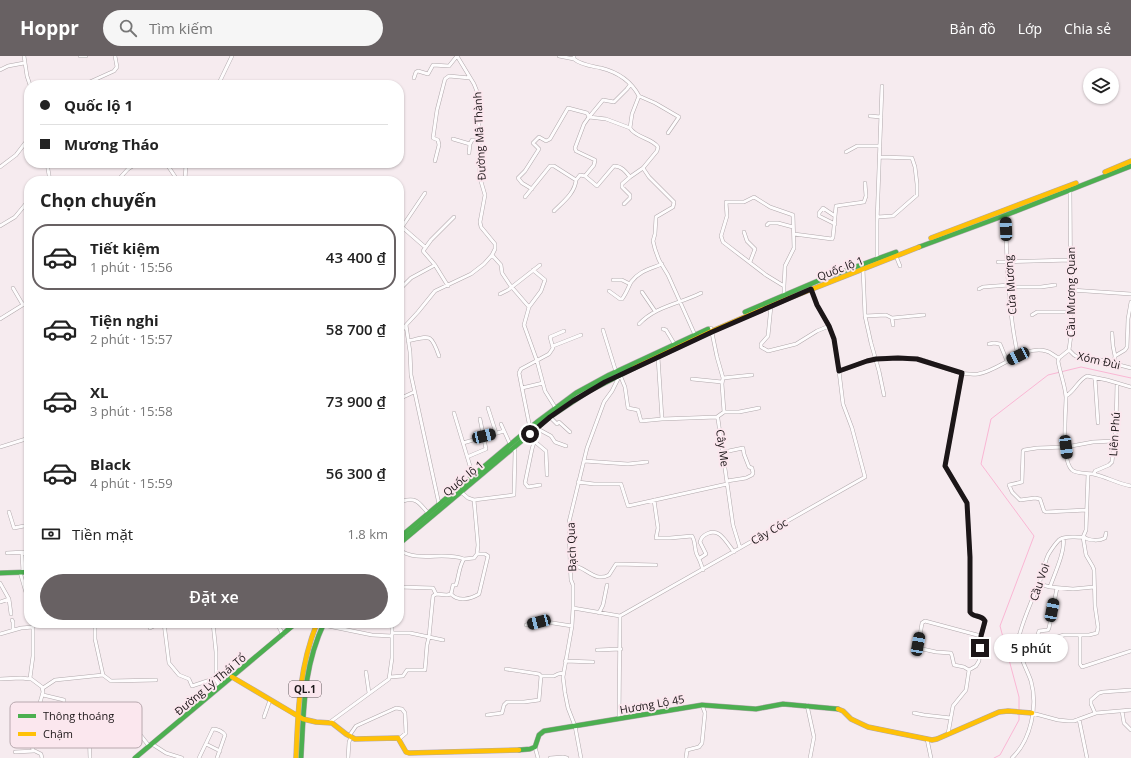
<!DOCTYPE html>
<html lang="vi">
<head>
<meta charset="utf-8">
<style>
  :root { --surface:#fff; --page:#f6f6f6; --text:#222; --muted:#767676; --line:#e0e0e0; --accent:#686163 }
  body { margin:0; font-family:"Open Sans",sans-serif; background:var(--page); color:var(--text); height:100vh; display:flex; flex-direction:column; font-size:15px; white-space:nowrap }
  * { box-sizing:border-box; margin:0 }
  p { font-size:13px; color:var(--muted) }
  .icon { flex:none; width:22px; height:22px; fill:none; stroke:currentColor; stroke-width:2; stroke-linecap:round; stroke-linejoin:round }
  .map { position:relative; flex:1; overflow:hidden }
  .details { position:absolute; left:24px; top:120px; width:380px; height:452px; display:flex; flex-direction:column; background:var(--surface); border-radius:16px; box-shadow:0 1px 3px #0004 }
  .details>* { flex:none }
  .hud { position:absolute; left:24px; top:24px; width:380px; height:88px; border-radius:16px; box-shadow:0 1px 3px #0004; display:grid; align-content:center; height:88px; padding:0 16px; background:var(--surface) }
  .fabs { position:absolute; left:1083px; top:12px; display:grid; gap:8px }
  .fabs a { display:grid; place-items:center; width:36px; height:36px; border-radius:50%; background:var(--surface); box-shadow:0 1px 3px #0004; font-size:20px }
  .end { position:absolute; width:18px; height:18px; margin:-9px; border:5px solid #1c1618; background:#fff; box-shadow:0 0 0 2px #fff }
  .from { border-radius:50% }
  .bubble { position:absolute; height:28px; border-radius:14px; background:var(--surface); box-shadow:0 1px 3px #0004; font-size:13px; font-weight:600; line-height:28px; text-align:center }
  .car { position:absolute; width:12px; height:24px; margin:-12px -6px; border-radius:5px; box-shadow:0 0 3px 1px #0007; background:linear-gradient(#222 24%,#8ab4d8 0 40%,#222 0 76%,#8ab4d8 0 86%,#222 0) }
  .hud b { display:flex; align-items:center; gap:14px; height:38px; font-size:15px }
  .hud b+b { border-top:1px solid var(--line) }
  .hud i { width:10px; height:10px; background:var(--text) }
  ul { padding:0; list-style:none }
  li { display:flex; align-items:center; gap:12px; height:66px; margin:0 8px 6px; padding:0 8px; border:2px solid transparent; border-radius:16px }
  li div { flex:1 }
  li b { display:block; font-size:15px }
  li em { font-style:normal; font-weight:600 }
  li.selected { border-color:var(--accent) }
  li>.icon { width:36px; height:36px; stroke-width:1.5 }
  h2 { padding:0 16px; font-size:18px; line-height:48px }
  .pay { display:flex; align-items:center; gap:10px; height:44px; padding:0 16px; font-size:15px }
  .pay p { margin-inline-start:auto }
  .primary-button { display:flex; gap:8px; margin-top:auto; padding:8px 16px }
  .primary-button a { flex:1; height:46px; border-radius:24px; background:var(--accent); color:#fff; font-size:16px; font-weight:600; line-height:46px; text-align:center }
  header { display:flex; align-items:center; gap:24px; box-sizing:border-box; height:56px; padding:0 20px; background:var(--accent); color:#fff }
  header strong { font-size:19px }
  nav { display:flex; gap:22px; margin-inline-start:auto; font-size:14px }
  .search { width:280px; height:36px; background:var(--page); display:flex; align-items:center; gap:10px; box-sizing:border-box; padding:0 14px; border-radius:22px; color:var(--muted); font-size:15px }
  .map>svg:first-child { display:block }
</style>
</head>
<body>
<header>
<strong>Hoppr</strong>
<div class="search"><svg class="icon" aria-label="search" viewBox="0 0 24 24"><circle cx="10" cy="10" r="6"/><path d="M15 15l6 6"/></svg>Tìm kiếm</div>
<nav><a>Bản đồ</a><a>Lớp</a><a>Chia sẻ</a></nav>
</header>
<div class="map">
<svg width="1131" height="702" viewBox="0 0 1131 702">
  <rect width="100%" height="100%" fill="#f6ebef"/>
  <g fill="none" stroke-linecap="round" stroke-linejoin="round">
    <path stroke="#fab6d4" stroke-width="1" d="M1019,653V641L1000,570L1034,480L981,408L991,363L1048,319L1081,311L1131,322
      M994,702L1000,699L1019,664V659"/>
    <g stroke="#b0a8ab" stroke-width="4">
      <path id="street" d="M24,0L27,20L30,29
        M80,0H86
        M559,0L574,3
        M574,0V3C581,9 592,10 601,12C617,16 631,25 639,40
        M0,14L8,10L24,7
        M414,22L416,16L418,15L428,18L433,9L449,10L457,0
        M83,29L114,15L117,11L115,0
        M218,29L232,0
        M639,40L632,58L630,72C636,82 652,82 658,91L657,95L643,112L649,121L674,146L673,151L656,161L655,178L653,185L655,193L659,204L668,219L695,279
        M639,40L655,47L679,61L668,77
        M870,60L881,61
        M630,72L606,63L589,61L584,68L575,92L576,95L595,104L594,109L585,120L597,130L614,110C622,110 626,116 630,121L643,112
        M453,83L470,88
        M846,96L857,90H880
        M469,97L470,88L472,84H479
        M435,105L439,89L438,84L433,82L437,54L445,23L449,20L470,22
        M47,107L50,125
        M166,107L178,125
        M0,111L16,99L29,82
        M117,125L128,113L137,107
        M185,125L186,107
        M532,133L522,127L518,122L525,115L539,93L533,87L539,81L546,85L550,83L568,52L587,57L589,61L603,44L614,46L627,33L630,29
        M1070,134L1071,279L1069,294L1059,302L1058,305C1060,317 1065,329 1066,341C1066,355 1061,404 1072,414C1077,418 1087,417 1093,418C1105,420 1118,428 1131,430
        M425,137L402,171L425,191
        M525,141L550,110H554L576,124L580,119L585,120
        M624,148L630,142V139L622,131V128L630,121
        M554,155C563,146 575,137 576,124
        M1006,159C1006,206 1008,254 1018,300
        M877,161L893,160L917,139V128L915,111L912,102L880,101
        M835,168L819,160V157L823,152L835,160
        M767,169L769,167H778L793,171
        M0,170L15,161L29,144
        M744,176L747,185L755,193L750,206
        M794,178L832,183L833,181L836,150L864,146L866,140L865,127
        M492,199L501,209L502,217L510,229L529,251
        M896,200L900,210
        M877,203V166L882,30
        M998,206L1071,204
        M435,209L423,195L431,184L454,161
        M863,213L865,260L871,287L879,315L884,339
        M533,214L545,224L541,235L529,251L524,269L537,305L545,335L555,351
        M613,224H622L630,228
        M784,230L785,210L794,192L793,159L770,151L754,141L744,146H726L727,160L721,180L723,186L766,219L784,230V239
        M1009,231H1041L1055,229
        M13,232L23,249
        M811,233L817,249L829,270L834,283L839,315C849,313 857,308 867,305C881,301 905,301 919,303C939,308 956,320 978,318C999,315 1023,289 1046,295C1051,296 1054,300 1059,302
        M979,233L983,231L1009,229
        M399,234L411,222L435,209L448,230
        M1071,234L1131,238
        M609,235L620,243H622C626,238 628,232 631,226C639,215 650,213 662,208
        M642,236L655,255
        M500,238L508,234L540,209
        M771,250L768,280L761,288V291L768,295L796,288L817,275L829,270
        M1032,259L1037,256H1071
        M865,260L886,259L892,262L893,269
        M892,262L924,259
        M0,263L29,245
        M399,266L407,274
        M639,268C656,250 679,248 701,237
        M711,272L717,301L723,322L722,328L724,356L717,361
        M399,273L405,270
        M663,273L666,274L675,289
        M603,274L616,316
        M1112,277L1113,290L1115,300
        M408,285C430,280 431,277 439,300
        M989,288L994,287L1000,288L1007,305
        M553,290L581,279
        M1069,294L1074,299L1079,302H1093L1131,312
        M658,301L662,363L717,361L718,363L733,469L740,492
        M1114,307L1115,300L1125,294L1127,291L1128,263L1131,246
        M620,319L625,331L628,352L638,354L641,365L662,363
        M723,322L752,319
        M1095,322L1098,367
        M692,323L722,326
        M522,332L543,327
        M1066,340C1075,335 1078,324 1087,320L1107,324L1131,331
        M399,343L414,336
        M488,352L496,377
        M724,356H739L759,352
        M454,357L473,420
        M550,361L557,368L559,366L570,376
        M501,368L510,388
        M530,372L519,317L521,313L549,298L553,292L550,281L564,275
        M538,373L532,393L525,427L528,431L540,429
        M538,373L551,380L555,386L566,390
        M534,385L546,395L547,419
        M463,387L504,375
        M0,391L29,382
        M724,396L743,392L744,398L749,411L752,412L753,417L752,419L746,422L727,425
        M467,401L486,393L480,363
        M584,405L628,408L647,406
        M1094,418L1095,415L1109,409L1112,406L1116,371L1117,327
        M578,426L594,428H621L628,450L727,428
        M399,439L403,445C417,441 419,447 428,457
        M474,444L514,439L515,396L514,392
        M654,444L658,472L656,482H670L692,480C696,486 694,493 697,499C700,504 701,508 703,514
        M439,448L411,319L410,296L406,269L418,256L435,235L471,218L484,208L492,199L495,193V188L481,171L480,166L485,139L480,122L478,38L474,28L457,0
        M1087,454L1046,456L1044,455L1040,443L1035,442L1020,444L1012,436L1009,429L1022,426L1023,395L1024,394L1037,392L1066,391L1093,386L1114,385
        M9,456L14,472L29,469
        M1084,481C1089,485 1100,485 1105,482L1106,477
        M399,494C419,507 443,495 464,503
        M7,497L25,496
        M700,502L706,498L700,486C702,478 712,474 719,478C723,480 731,492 734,496
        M571,509C586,510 594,527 609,519L616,508L656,509
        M20,516L29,547
        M23,516L22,498L29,495
        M0,527L9,543L11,558
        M1039,528L1050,531C1054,519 1066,494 1063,482
        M399,531L433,532L436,538
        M1050,531L1073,533L1094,531
        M451,538C458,546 471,543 479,538L488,500L485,498H477
        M0,546L9,543
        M573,552L620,560L865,421L852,372L843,348L839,315
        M599,557L603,549L607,529
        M12,564L13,566V574
        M33,567V600L30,622L42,631L43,636L36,661L32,690L33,694L41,698L42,702
        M164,567L169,607L179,619L189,623L192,630L216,622
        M213,567L216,596V624L220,631
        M277,567L283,579
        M323,569L372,579L392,580
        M526,569L540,565L572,570
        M150,572L160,567
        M392,577H410L429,581L433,540L436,538L447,539L451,538L453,529H456C459,520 459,510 464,503L474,502L477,498L478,489L474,444L468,442L461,436
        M0,578L21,572L33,571
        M1019,579L1036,585L1046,584L1064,579H1089L1097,577L1098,571L1095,550L1094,514L1093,511L1086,499L1083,481
        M1080,580V608L1082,611L1131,595
        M1036,585L1039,575L1048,574L1049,572L1057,532
        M597,594L621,593
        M565,605L593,606
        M506,613L539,618L541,620H554L558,618L563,617
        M969,614L964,611L954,609L952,600L951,597L936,596L918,592L922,567L925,565L981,580
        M366,616L369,637
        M103,619L111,625L156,624
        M390,621L403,620L407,614H425L427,589L429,581L443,584
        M0,623L21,622L30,623
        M43,632L55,624L103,619L95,583V567
        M43,639L64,644V651L66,652L81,654L84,666L89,674L90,702
        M807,649L814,681L810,702
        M1122,655L1124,667L1131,674
        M914,657L924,659L951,662
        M1032,657L1058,664L1068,665H1074L1096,657L1131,654
        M1095,657L1091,648V644L1099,637L1103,636L1131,634
        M487,659L502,657L504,649L507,646H524L539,644L541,620
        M264,661L270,644
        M619,663L620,560
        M1079,663L1087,702
        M330,666L389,623L392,602V567
        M131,667L149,690
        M948,678L953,650L966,634L969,614L976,610L979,605L981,580L985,567L983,562L972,559L970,556V501L967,447L945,410L962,317
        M349,680L356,670L396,652L402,653L405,657L406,677L399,683
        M927,683L931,702
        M152,688L166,697L182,702
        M206,688L220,695
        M535,691L538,702
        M15,696L34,695
        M199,702L212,675L213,673C218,673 223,676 225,679L217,702
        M348,702L349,686L351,681
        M550,702L563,701L567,702
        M581,702L575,670L568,652L565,637L563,621L572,570L573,552V529L571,524L570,506L569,466L587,392L604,346L612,335L619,321
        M686,702L687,694L699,691L702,687L705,657L702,649
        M1012,702C1031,684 1038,650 1031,625C1027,613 1019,601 1018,588C1018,573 1035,538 1041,522C1043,514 1045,506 1048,499C1051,494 1055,488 1059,484C1066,479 1075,482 1083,481L1086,474L1088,418"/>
    </g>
    <g stroke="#b0a8ab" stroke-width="5.5">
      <path id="fast" d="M919,191L1006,159L1131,110
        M745,256L820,224L896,196
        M399,482L537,366L576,337L609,319L708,273
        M399,488L550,361L589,335L634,312
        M0,517L29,516
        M519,694L530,693L535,691L539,679L544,675L702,649L756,653L783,648L838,653
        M135,702L296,567
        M301,702C304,653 303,612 324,567"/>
    </g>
    <g stroke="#b0a8ab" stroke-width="5.5">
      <path id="slow" d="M1105,116L1131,105
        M931,182L1076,127
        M634,312L712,275L787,243L919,191
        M232,621L303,663L316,666L332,667L346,678L355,683L398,682L406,696L409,697L519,694
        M838,653L843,655L851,663L868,671L932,684L937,683L999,656L1008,655L1032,657
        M296,702C298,654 299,612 317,567"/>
    </g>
    <use href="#street" stroke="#fefcfd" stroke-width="3"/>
    <use href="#fast" stroke="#4caf50" stroke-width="4.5"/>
    <use href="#slow" stroke="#ffc107" stroke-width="4.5"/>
  </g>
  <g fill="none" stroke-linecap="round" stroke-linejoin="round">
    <path stroke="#1c1618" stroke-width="5" d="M530,378L550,361L573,345L605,326L712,276L811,233L817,249L829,270L834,283L839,315L867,305L876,303L898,302L917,303L962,317L945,410L967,447L970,501V556C973,562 981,558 985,565L981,580L980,592"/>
  </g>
  <g text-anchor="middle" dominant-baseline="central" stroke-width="4" stroke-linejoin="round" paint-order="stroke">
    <rect fill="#fbe7ee" stroke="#5f5558" stroke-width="1" x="289" y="625" width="32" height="16" rx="3"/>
    <g font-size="10" font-weight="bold" fill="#1c1618">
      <text x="305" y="633">QL.1</text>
    </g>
    <g font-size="11" fill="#1c1618" stroke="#fbe7ee">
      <text transform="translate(479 80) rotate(-93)">Đường Mâ Thành</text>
      <text transform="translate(840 212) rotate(-21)">Quốc lộ 1</text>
      <text transform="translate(1010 229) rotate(-94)">Cửa Mương</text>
      <text transform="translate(1070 236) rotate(-90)">Cầu Mương Quan</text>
      <text transform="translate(1099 304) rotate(13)">Xóm Đùi</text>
      <text transform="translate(1114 378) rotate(-86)">Liên Phú</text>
      <text transform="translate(723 392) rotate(82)">Cây Me</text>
      <text transform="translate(463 422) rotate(-40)">Quốc lộ 1</text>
      <text transform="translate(769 475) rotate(-30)">Cây Cóc</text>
      <text transform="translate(571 491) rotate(-92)">Bạch Qua</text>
      <text transform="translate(1039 526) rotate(-71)">Cầu Voi</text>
      <text transform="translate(210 628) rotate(-40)">Đường Lý Thái Tổ</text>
      <text transform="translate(652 648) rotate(-10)">Hương Lộ 45</text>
    </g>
  </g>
  <rect x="10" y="646" width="132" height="46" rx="6" fill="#fbe7ee" stroke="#b8a8ae" stroke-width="1"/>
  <rect x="18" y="658" width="18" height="4" fill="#4caf50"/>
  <rect x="18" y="676" width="18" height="4" fill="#ffc107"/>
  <g font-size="11" fill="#1c1618">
    <text x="43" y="664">Thông thoáng</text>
    <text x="43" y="682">Chậm</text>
  </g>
</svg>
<div class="fabs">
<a><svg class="icon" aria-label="layers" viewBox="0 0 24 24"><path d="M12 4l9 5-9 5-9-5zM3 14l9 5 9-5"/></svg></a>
</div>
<i class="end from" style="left:530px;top:378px"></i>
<i class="end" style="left:980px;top:592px"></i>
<div class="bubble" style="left:994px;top:578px;width:74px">5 phút</div>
<i class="car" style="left:1006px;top:173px;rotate:358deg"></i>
<i class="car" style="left:1018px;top:300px;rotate:244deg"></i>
<i class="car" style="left:484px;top:380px;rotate:77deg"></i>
<i class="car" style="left:1066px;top:391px;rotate:173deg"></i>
<i class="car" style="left:1052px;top:554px;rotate:11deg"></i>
<i class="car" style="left:539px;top:566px;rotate:255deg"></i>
<i class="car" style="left:918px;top:588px;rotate:10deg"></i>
<div class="hud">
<b><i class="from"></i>Quốc lộ 1</b>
<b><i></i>Mương Tháo</b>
</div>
<section class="details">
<h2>Chọn chuyến</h2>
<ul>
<li class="selected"><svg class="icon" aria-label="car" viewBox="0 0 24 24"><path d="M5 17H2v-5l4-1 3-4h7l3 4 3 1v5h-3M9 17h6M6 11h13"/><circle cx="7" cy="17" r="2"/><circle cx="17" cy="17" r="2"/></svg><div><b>Tiết kiệm</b><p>1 phút · 15:56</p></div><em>43 400 ₫</em></li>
<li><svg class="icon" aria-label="car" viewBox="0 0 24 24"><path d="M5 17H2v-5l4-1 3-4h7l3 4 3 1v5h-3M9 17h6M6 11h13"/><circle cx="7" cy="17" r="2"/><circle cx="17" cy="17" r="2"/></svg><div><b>Tiện nghi</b><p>2 phút · 15:57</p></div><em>58 700 ₫</em></li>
<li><svg class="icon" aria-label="car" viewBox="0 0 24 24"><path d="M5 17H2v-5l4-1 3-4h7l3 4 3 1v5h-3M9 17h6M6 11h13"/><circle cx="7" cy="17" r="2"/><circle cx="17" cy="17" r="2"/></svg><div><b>XL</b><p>3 phút · 15:58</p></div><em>73 900 ₫</em></li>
<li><svg class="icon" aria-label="car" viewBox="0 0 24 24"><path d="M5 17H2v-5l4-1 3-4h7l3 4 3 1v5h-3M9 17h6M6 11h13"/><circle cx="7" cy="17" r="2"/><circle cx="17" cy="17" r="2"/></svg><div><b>Black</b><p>4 phút · 15:59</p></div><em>56 300 ₫</em></li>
</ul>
<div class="pay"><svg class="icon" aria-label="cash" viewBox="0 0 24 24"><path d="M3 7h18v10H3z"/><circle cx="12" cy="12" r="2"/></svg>Tiền mặt<p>1.8 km</p></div>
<div class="primary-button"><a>Đặt xe</a></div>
</section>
</div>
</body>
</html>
